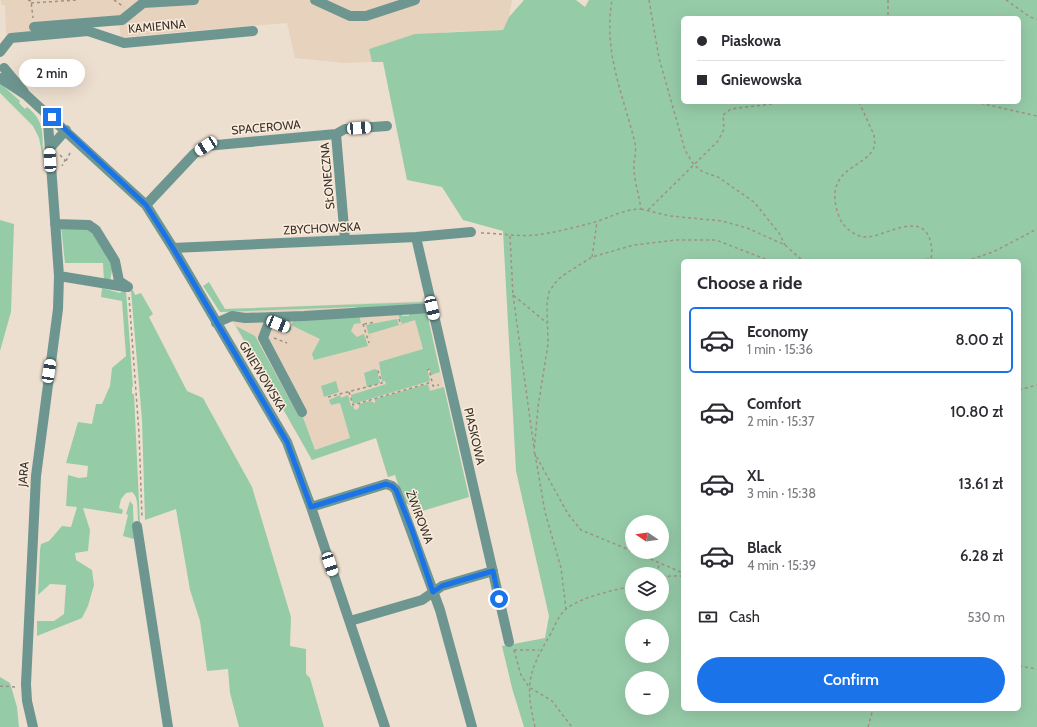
<!DOCTYPE html>
<html lang="en">
<head>
<meta charset="utf-8">
<style>
  :root { --surface:#fff; --page:#f2f2f3; --text:#2b2b33; --muted:#7c7c81; --line:#e1e1e2; --accent:#1a73e8 }
  body { margin:0; font-family:Cabin,sans-serif; background:var(--page); color:var(--text); height:100vh; display:flex; flex-direction:column; font-size:15px; white-space:nowrap }
  * { box-sizing:border-box; margin:0 }
  p { font-size:13px; color:var(--muted) }
  .icon { flex:none; width:22px; height:22px; fill:none; stroke:currentColor; stroke-width:2; stroke-linecap:round; stroke-linejoin:round }
  .map { position:relative; flex:1; overflow:hidden }
  .drawer { position:absolute; left:681px; top:259px; width:340px; height:452px; display:flex; flex-direction:column; background:var(--surface); border-radius:6px; box-shadow:0 4px 16px #0002 }
  .drawer>* { flex:none }
  .top-card { position:absolute; left:681px; top:16px; width:340px; height:88px; border-radius:6px; box-shadow:0 4px 16px #0002; display:grid; align-content:center; height:88px; padding:0 16px; background:var(--surface) }
  .needle { width:26px; rotate:283deg }
  .tools { position:absolute; left:625px; top:515px; display:grid; gap:8px }
  .tools a { display:grid; place-items:center; width:44px; height:44px; border-radius:50%; background:var(--surface); box-shadow:0 4px 16px #0002; font-size:20px }
  .end { position:absolute; width:18px; height:18px; margin:-9px; border:5px solid #1a73e8; background:#fff; box-shadow:0 0 0 2px #fff }
  .from { border-radius:50% }
  .bubble { position:absolute; height:28px; border-radius:14px; background:var(--surface); box-shadow:0 4px 16px #0002; font-size:13px; font-weight:600; line-height:28px; text-align:center }
  .car { position:absolute; width:12px; height:24px; margin:-12px -6px; border-radius:5px; box-shadow:0 0 3px 1px #0007; background:linear-gradient(#fff 24%,#345 0 40%,#fff 0 76%,#345 0 86%,#fff 0) }
  .top-card b { display:flex; align-items:center; gap:14px; height:38px; font-size:15px }
  .top-card b+b { border-top:1px solid var(--line) }
  .top-card i { width:10px; height:10px; background:var(--text) }
  ul { padding:0; list-style:none }
  li { display:flex; align-items:center; gap:12px; height:66px; margin:0 8px 6px; padding:0 8px; border:2px solid transparent; border-radius:6px }
  li div { flex:1 }
  li b { display:block; font-size:15px }
  li em { font-style:normal; font-weight:600 }
  li.selected { border-color:var(--accent) }
  li>.icon { width:36px; height:36px; stroke-width:1.5 }
  h2 { padding:0 16px; font-size:18px; line-height:48px }
  .pay { display:flex; align-items:center; gap:10px; height:44px; padding:0 16px; font-size:15px }
  .pay p { margin-inline-start:auto }
  .primary-button { display:flex; gap:8px; margin-top:auto; padding:8px 16px }
  .primary-button a { flex:1; height:46px; border-radius:24px; background:var(--accent); color:#fff; font-size:16px; font-weight:600; line-height:46px; text-align:center }
  .map>svg:first-child { display:block }
</style>
</head>
<body>
<div class="map">
<svg width="1037" height="727" viewBox="0 0 1037 727">
  <rect width="100%" height="100%" fill="#eddfcf"/>
  <path fill="#e6d2bd" d="M0,0H512L509,17L503,30L445,32L394,41L369,49L372,62L343,63L295,58L287,23L121,37L119,25H117L6,34L5,5H2Z
    M424,301L469,497L412,514L410,505L404,502L395,475L388,477L376,438L312,460L225,309Z"/>
  <path fill="#96cba8" fill-rule="evenodd" d="M524,0H576L585,7L589,0H1037V727H524L512,688L502,646L545,638L549,616L516,471L503,231L463,220L442,187L407,180L383,62H372L369,49L415,34L503,30L509,17ZM683,18H1019V102H683ZM683,261H1019V709H683ZM632,522H662V552H632ZM632,574H662V604H632ZM632,626H662V656H632ZM632,678H662V708H632Z
    M0,83L20,101L19,103L25,109L27,107C46,122 42,135 43,158L39,138L33,126L0,93Z
    M0,220L14,224L11,312L0,351Z
    M77,226L93,231L113,264L110,282H104L103,263H65L61,227Z
    M209,282L225,309L424,302L422,304L359,309L355,307L220,312L203,286Z
    M102,288L120,293L125,289L126,291L133,387H132V394H134L140,523L138,520C137,512 139,497 132,492L126,493L121,499L119,508L123,510L122,514L83,508L90,530L88,551L75,553L76,560L92,570L94,585L88,606L82,618L37,636V621H54L64,614L66,585L50,584L38,595L40,550L41,544L49,541L62,526L71,527L77,507L66,506L68,475L79,478L87,477L88,466L66,463L78,422L92,424L96,404H102L110,386L112,368L126,356L122,301L101,297Z
    M133,290L135,295L141,293L153,314L149,317L187,391L203,398L252,487L291,617L290,646L306,649V674L310,678L324,727H239L230,693L228,669L207,671L200,621L190,590L176,509L145,520L142,420L131,291Z
    M402,313V316H409V314L427,313L440,372L431,375L429,368H427L430,381L353,404L351,395L386,384L385,381H382L379,362L423,349L415,320L402,324L398,314Z
    M359,315L361,323L354,324L351,331L357,337L364,334L368,346L314,360L312,354L320,339L291,325L295,319Z
    M397,319L399,325L369,334L371,342L366,325Z
    M236,326L255,336L297,413L301,412L315,450L350,438L340,403L331,405L329,400L340,395L341,398L348,395L351,406H353L355,410L359,408V404L370,401L375,403V399L428,384L430,391L444,387L469,497L412,514L410,505L404,502L395,475L388,477L376,438L312,460Z
    M375,369L377,370L380,383L367,387L364,373Z
    M336,381L339,392L324,397L321,386Z
    M130,501L133,505L134,539L123,536L128,515L126,514Z
    M0,677L10,683L17,707L19,727H0Z"/>
  <g fill="none" stroke-linecap="round" stroke-linejoin="round">
    <path stroke="#9c9286" stroke-width="1.5" stroke-dasharray="3 3" stroke-linecap="butt" d="M28,0L31,1L33,18
      M114,0L124,7
      M649,0L659,58L685,150L694,165L703,172L718,177L754,202L779,233L785,245
      M888,0V18
      M1006,0L1030,17L1037,19
      M31,3L77,0
      M859,102L874,135L875,145C868,166 839,165 835,192C834,201 837,213 841,221C846,229 856,237 866,237C885,237 924,208 931,244C932,249 933,256 929,261
      M975,102L1037,116
      M60,155L65,160L62,166
      M66,161L71,151
      M641,209L670,216L722,221L747,228L785,245L803,261
      M648,210L718,141L724,129L723,115L731,109L771,104L776,102
      M481,233C499,233 518,237 536,235C553,233 571,228 588,224C606,220 622,209 641,209C639,196 635,183 634,170C633,161 637,152 635,143C623,94 603,52 612,0
      M510,236L513,295L547,323
      M592,257L597,222
      M914,261L931,259L938,261
      M966,261L993,252L1037,229
      M513,295L534,448
      M129,297L139,433L142,517
      M399,319L401,325
      M363,324L369,343
      M364,324L375,322
      M274,338L287,343
      M427,370L429,369L433,386L439,385
      M1019,390L1037,385
      M349,392L353,405L432,382
      M328,397L382,383L377,368
      M535,454L545,512L561,568L566,609
      M632,551L581,530L568,514L534,452L538,407L548,344L547,304L549,292L555,283L562,276L592,257L634,245L676,240H716L770,261
      M634,552L683,573
      M656,574L660,563
      M662,578L670,576H683
      M514,650L521,675L529,687L552,701L572,727
      M514,650H539
      M1019,666L1037,669
      M0,686L17,687
      M535,727C525,685 528,672 550,635C555,626 558,616 566,609C583,596 612,591 632,586
      M868,727L873,709"/>
    <path stroke="#6e9690" stroke-width="10" d="M315,0L350,16H366L415,0
      M34,27L122,20L143,3L194,0
      M0,52L11,38L88,31L124,43L253,31
      M4,68L24,92
      M0,78L26,95L146,205L173,248L287,442L311,507L385,727
      M336,134L345,240
      M50,148L66,130
      M146,205L194,154L206,146L336,134L345,129L387,126
      M55,224L89,225L96,230L115,261L119,281L128,287
      M416,237L509,642
      M173,248L416,237L471,232
      M59,276L126,287
      M271,317L263,338L302,412
      M270,321L286,328
      M216,323L232,316L245,318L304,316L432,308
      M311,507L386,484L392,486L396,490L440,610L472,727
      M137,526L168,727
      M350,621L422,600L442,586L493,571
      M33,727L27,701L26,684L36,476L58,309L59,276L48,123L52,117"/>
  </g>
  <g fill="none" stroke-linecap="round" stroke-linejoin="round">
    <path stroke="#1a73e8" stroke-width="5" d="M52,117L146,205L173,248L287,442L311,507L386,484L392,486L396,490L412,530L433,592L442,586L493,571L499,599"/>
  </g>
  <g text-anchor="middle" dominant-baseline="central" stroke-width="3" stroke-linejoin="round" paint-order="stroke">
    <g font-size="12" fill="#3a342e" stroke="#fbecdc">
      <text transform="translate(157 26) rotate(-5)">KAMIENNA</text>
      <text transform="translate(266 127) rotate(-5)">SPACEROWA</text>
      <text transform="translate(327 176) rotate(-95)">SŁONECZNA</text>
      <text transform="translate(322 228) rotate(-3)">ZBYCHOWSKA</text>
      <text transform="translate(263 376) rotate(59)">GNIEWOWSKA</text>
      <text transform="translate(475 436) rotate(77)">PIASKOWA</text>
      <text transform="translate(23 474) rotate(-85)">JARA</text>
      <text transform="translate(420 517) rotate(69)">ŻWIROWA</text>
    </g>
  </g>
</svg>
<div class="tools">
<a><svg class="needle" viewBox="-14 -14 28 28"><path d="M0-13l5 13h-10z" fill="#e53935"/><path d="M0 13l5-13h-10z" fill="#7c7c81"/></svg></a>
<a><svg class="icon" aria-label="layers" viewBox="0 0 24 24"><path d="M12 4l9 5-9 5-9-5zM3 14l9 5 9-5"/></svg></a>
<a>+</a>
<a>−</a>
</div>
<i class="end from" style="left:499px;top:599px"></i>
<i class="end" style="left:52px;top:117px"></i>
<div class="bubble" style="left:19px;top:59px;width:66px">2 min</div>
<i class="car" style="left:359px;top:128px;rotate:86deg"></i>
<i class="car" style="left:206px;top:146px;rotate:237deg"></i>
<i class="car" style="left:50px;top:160px;rotate:357deg"></i>
<i class="car" style="left:432px;top:308px;rotate:167deg"></i>
<i class="car" style="left:278px;top:324px;rotate:112deg"></i>
<i class="car" style="left:49px;top:371px;rotate:9deg"></i>
<i class="car" style="left:330px;top:564px;rotate:161deg"></i>
<div class="top-card">
<b><i class="from"></i>Piaskowa</b>
<b><i></i>Gniewowska</b>
</div>
<section class="drawer">
<h2>Choose a ride</h2>
<ul>
<li class="selected"><svg class="icon" aria-label="car" viewBox="0 0 24 24"><path d="M5 17H2v-5l4-1 3-4h7l3 4 3 1v5h-3M9 17h6M6 11h13"/><circle cx="7" cy="17" r="2"/><circle cx="17" cy="17" r="2"/></svg><div><b>Economy</b><p>1 min · 15:36</p></div><em>8.00 zł</em></li>
<li><svg class="icon" aria-label="car" viewBox="0 0 24 24"><path d="M5 17H2v-5l4-1 3-4h7l3 4 3 1v5h-3M9 17h6M6 11h13"/><circle cx="7" cy="17" r="2"/><circle cx="17" cy="17" r="2"/></svg><div><b>Comfort</b><p>2 min · 15:37</p></div><em>10.80 zł</em></li>
<li><svg class="icon" aria-label="car" viewBox="0 0 24 24"><path d="M5 17H2v-5l4-1 3-4h7l3 4 3 1v5h-3M9 17h6M6 11h13"/><circle cx="7" cy="17" r="2"/><circle cx="17" cy="17" r="2"/></svg><div><b>XL</b><p>3 min · 15:38</p></div><em>13.61 zł</em></li>
<li><svg class="icon" aria-label="car" viewBox="0 0 24 24"><path d="M5 17H2v-5l4-1 3-4h7l3 4 3 1v5h-3M9 17h6M6 11h13"/><circle cx="7" cy="17" r="2"/><circle cx="17" cy="17" r="2"/></svg><div><b>Black</b><p>4 min · 15:39</p></div><em>6.28 zł</em></li>
</ul>
<div class="pay"><svg class="icon" aria-label="cash" viewBox="0 0 24 24"><path d="M3 7h18v10H3z"/><circle cx="12" cy="12" r="2"/></svg>Cash<p>530 m</p></div>
<div class="primary-button"><a>Confirm</a></div>
</section>
</div>
</body>
</html>
